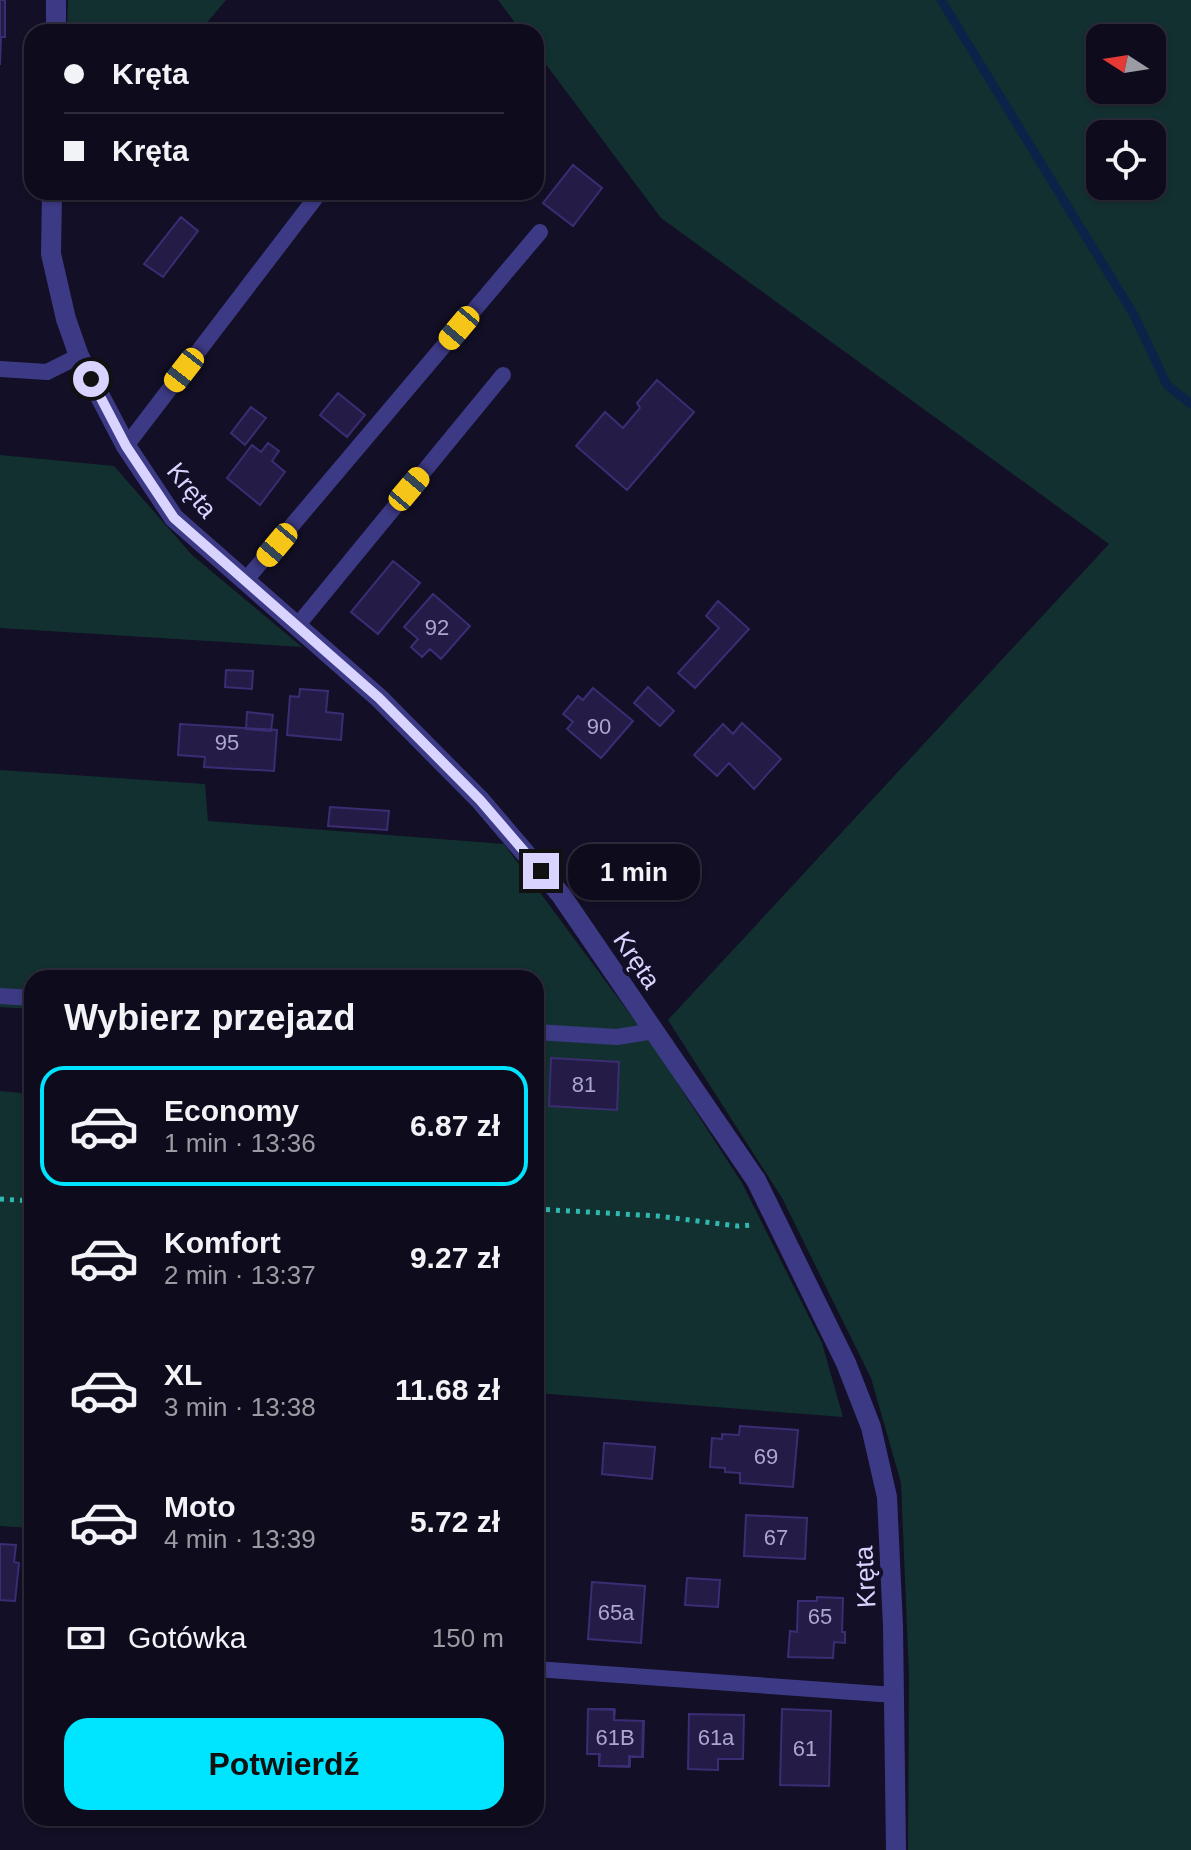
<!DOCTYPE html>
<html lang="pl">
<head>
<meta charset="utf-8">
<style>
  :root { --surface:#0e0b1c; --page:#1c1929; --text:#f1f3f6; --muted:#9b9ba3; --line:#2e2b3b; --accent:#00e5ff }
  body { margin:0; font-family:Helvetica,sans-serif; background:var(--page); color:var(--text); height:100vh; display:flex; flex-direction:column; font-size:30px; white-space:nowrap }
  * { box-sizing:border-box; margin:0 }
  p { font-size:26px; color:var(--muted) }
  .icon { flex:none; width:44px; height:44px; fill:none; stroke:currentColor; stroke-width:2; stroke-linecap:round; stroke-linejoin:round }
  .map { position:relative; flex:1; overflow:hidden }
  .sheet { position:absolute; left:24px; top:970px; width:520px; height:856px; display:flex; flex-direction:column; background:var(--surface); border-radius:24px; box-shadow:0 2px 6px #0004,0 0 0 2px var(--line) }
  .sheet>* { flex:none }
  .guide { position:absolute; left:24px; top:24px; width:520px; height:176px; border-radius:24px; box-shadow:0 2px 6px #0004,0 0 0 2px var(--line); display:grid; align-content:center; height:176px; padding:0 40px; background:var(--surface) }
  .needle { width:52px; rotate:282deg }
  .buttons { position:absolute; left:1086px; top:24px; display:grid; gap:16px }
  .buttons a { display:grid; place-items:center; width:80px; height:80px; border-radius:16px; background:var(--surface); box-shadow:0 2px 6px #0004,0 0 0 2px var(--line); font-size:40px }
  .end { position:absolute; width:36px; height:36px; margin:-18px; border:10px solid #d9d4ff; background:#111; box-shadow:0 0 0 4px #111 }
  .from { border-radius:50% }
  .bubble { position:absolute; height:56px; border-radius:24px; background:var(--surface); box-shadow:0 2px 6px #0004,0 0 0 2px var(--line); font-size:26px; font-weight:600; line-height:56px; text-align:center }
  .car { position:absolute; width:24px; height:48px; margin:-24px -12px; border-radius:10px; box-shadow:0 0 6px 2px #0007; background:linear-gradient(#f5c518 24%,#345 0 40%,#f5c518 0 76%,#345 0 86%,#f5c518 0) }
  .guide b { display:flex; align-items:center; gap:28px; height:76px; font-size:30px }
  .guide b+b { border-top:2px solid var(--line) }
  .guide i { width:20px; height:20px; background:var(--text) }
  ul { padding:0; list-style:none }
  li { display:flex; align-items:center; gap:24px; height:120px; margin:0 16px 12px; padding:0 24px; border:4px solid transparent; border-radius:24px }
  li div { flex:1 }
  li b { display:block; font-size:30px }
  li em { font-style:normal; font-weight:600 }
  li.on { border-color:var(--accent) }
  li>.icon { width:72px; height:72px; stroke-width:1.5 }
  h2 { padding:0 40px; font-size:36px; line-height:96px }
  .pay { display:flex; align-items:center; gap:20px; height:88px; padding:0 40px; font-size:30px }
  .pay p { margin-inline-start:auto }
  .cta { display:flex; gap:16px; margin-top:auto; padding:16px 40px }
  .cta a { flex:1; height:92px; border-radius:24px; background:var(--accent); color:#111; font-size:32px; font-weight:600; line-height:92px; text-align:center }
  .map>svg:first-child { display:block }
</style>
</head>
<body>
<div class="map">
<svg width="1191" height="1850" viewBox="0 0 1191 1850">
  <rect width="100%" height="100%" fill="#130f26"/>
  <path fill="#12302f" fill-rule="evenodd" d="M68,0H226L199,32H67Z
    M498,0H1191V1850H908L909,1676L901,1483L871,1378L782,1198L668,1020L1109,544L661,218L536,51V32H522ZM1100,38H1152V90H1100ZM1152,134V186H1100V134Z
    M0,455L114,466L192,555L302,647L0,628Z
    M0,770L205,784L208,821L504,844L650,1041L742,1183L822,1343L843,1417L536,1393V978H32V1009L0,1007Z
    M0,1091L32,1094V1528L0,1526Z"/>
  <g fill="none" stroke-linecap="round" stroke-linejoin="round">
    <path stroke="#0c2248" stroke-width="9" d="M941,0L1134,315L1167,385L1191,404"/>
  </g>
  <path fill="#241b47" stroke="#3b2d73" stroke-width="2" d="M0,0H5V37H1L0,65Z
    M573,165L602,188L573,226L543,203Z
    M181,217L198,231L163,277L144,264Z
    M657,380L694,412L627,490L576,446L605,412L623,428L640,408L637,403Z
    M338,393L365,415L347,437L320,415Z
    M251,407L266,418L245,445L231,433Z
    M268,443L279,451L272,461L285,472L260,505L227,478L252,445L261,452Z
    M393,561L420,583L378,634L351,612Z
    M433,594L470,626L441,659L430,649L422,657L411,647L418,639L404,627Z
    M718,601L749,629L695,688L678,673L719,628L706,616Z
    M226,670L253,671L252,689L225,687Z
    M648,687L674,711L660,726L634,703Z
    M593,688L633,721L601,758L567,729L573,722L563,714L578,696L583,700Z
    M300,689L328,691L326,712L343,714L341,740L287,735L290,696L299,697Z
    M247,712L273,715L271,731L246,729Z
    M742,723L781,759L754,789L729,763L717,776L694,755L723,724L733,734Z
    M180,724L277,730L274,771L204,767L205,757L178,755Z
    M330,807L389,811L387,830L328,826Z
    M551,1058L619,1062L617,1110L549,1106Z
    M740,1426L798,1430L793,1487L740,1483V1473L725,1472V1468L710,1467L712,1438L722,1439V1434L739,1435Z
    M604,1443L655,1447L652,1479L602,1474Z
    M746,1515L807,1518L805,1559L744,1556Z
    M0,1544L16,1545L14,1562L19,1563L15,1601L0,1600Z
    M687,1578L720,1580L718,1607L685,1605Z
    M592,1582L645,1586L641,1643L588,1639Z
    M817,1597L843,1598L842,1632H845V1643L834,1642L833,1658L788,1657L790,1631L797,1632L798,1601H817Z
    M588,1709L615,1710L614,1720L643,1721L642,1757L629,1756V1767L599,1766L600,1754H587Z
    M588,1709H614V1720L644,1721L643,1757H630V1766H599V1754H587Z
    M782,1709L831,1711L829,1786L780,1785Z
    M689,1714L744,1715L743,1759H718V1770L688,1769Z"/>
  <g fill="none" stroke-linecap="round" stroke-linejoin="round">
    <path stroke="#2fb8b0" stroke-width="5" stroke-dasharray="4 6" stroke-linecap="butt" d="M0,1199L32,1201
      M536,1209L657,1216L738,1226L752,1225"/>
    <path stroke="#3d3a85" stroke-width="16" d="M0,369L47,372L79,356
      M126,446L320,192
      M245,581L540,232
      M297,626L503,375
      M0,996L32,998
      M536,1032L617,1037L654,1031
      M536,1669L894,1695"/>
    <path stroke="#3d3a85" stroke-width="20" d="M56,32V0
      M52,192L51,254L66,319L79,356L126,446L174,518L379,698L480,800L561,895L756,1180L846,1363L871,1427L887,1497L893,1626L896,1850"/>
  </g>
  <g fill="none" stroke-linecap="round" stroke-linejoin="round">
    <path stroke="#d9d4ff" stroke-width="10" d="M91,379L126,446L174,518L379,698L480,800L541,871"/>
  </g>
  <g text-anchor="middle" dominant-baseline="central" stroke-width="8" stroke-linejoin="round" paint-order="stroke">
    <g font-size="22" fill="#aca6d1">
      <text x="437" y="627">92</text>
      <text x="599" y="726">90</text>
      <text x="227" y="742">95</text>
      <text x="584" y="1084">81</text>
      <text x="766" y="1456">69</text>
      <text x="776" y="1537">67</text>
      <text x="616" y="1612">65a</text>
      <text x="820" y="1616">65</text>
      <text x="615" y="1737">61B</text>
      <text x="716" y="1737">61a</text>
      <text x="805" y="1748">61</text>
    </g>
    <g font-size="26" fill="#d9d4ff" stroke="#130f26">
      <text transform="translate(192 490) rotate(51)">Kręta</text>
      <text transform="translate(637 960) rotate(56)">Kręta</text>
      <text transform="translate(865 1577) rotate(-93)">Kręta</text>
    </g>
  </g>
</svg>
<div class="buttons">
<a><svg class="needle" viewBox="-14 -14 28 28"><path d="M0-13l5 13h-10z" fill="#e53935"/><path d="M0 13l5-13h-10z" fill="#9b9ba3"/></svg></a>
<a><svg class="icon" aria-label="locate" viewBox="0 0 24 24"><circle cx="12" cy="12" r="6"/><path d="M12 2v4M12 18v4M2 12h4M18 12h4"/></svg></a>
</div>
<i class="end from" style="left:91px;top:379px"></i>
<i class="end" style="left:541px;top:871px"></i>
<div class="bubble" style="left:568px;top:844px;width:132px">1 min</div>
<i class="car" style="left:459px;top:328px;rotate:220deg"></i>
<i class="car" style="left:184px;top:370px;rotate:218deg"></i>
<i class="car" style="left:409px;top:489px;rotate:40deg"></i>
<i class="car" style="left:277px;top:545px;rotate:220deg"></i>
<div class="guide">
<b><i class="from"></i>Kręta</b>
<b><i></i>Kręta</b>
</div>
<section class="sheet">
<h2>Wybierz przejazd</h2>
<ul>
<li class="on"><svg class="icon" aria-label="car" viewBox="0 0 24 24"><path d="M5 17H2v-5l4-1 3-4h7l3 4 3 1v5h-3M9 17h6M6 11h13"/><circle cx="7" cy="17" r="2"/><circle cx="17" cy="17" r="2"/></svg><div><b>Economy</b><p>1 min · 13:36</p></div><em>6.87 zł</em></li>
<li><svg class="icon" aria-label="car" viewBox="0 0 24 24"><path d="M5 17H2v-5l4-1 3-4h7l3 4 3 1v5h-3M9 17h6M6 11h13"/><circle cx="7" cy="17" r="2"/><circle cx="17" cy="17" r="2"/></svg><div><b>Komfort</b><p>2 min · 13:37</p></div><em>9.27 zł</em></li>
<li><svg class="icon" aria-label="car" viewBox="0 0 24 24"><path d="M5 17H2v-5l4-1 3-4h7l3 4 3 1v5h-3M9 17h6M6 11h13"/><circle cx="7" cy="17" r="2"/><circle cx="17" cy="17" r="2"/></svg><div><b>XL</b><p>3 min · 13:38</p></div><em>11.68 zł</em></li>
<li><svg class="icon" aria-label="car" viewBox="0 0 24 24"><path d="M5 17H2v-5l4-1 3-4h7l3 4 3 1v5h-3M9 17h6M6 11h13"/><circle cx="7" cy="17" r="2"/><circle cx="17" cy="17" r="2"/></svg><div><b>Moto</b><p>4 min · 13:39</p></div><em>5.72 zł</em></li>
</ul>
<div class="pay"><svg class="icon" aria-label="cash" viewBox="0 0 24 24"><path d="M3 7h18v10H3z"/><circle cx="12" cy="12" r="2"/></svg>Gotówka<p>150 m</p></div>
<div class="cta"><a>Potwierdź</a></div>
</section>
</div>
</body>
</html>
